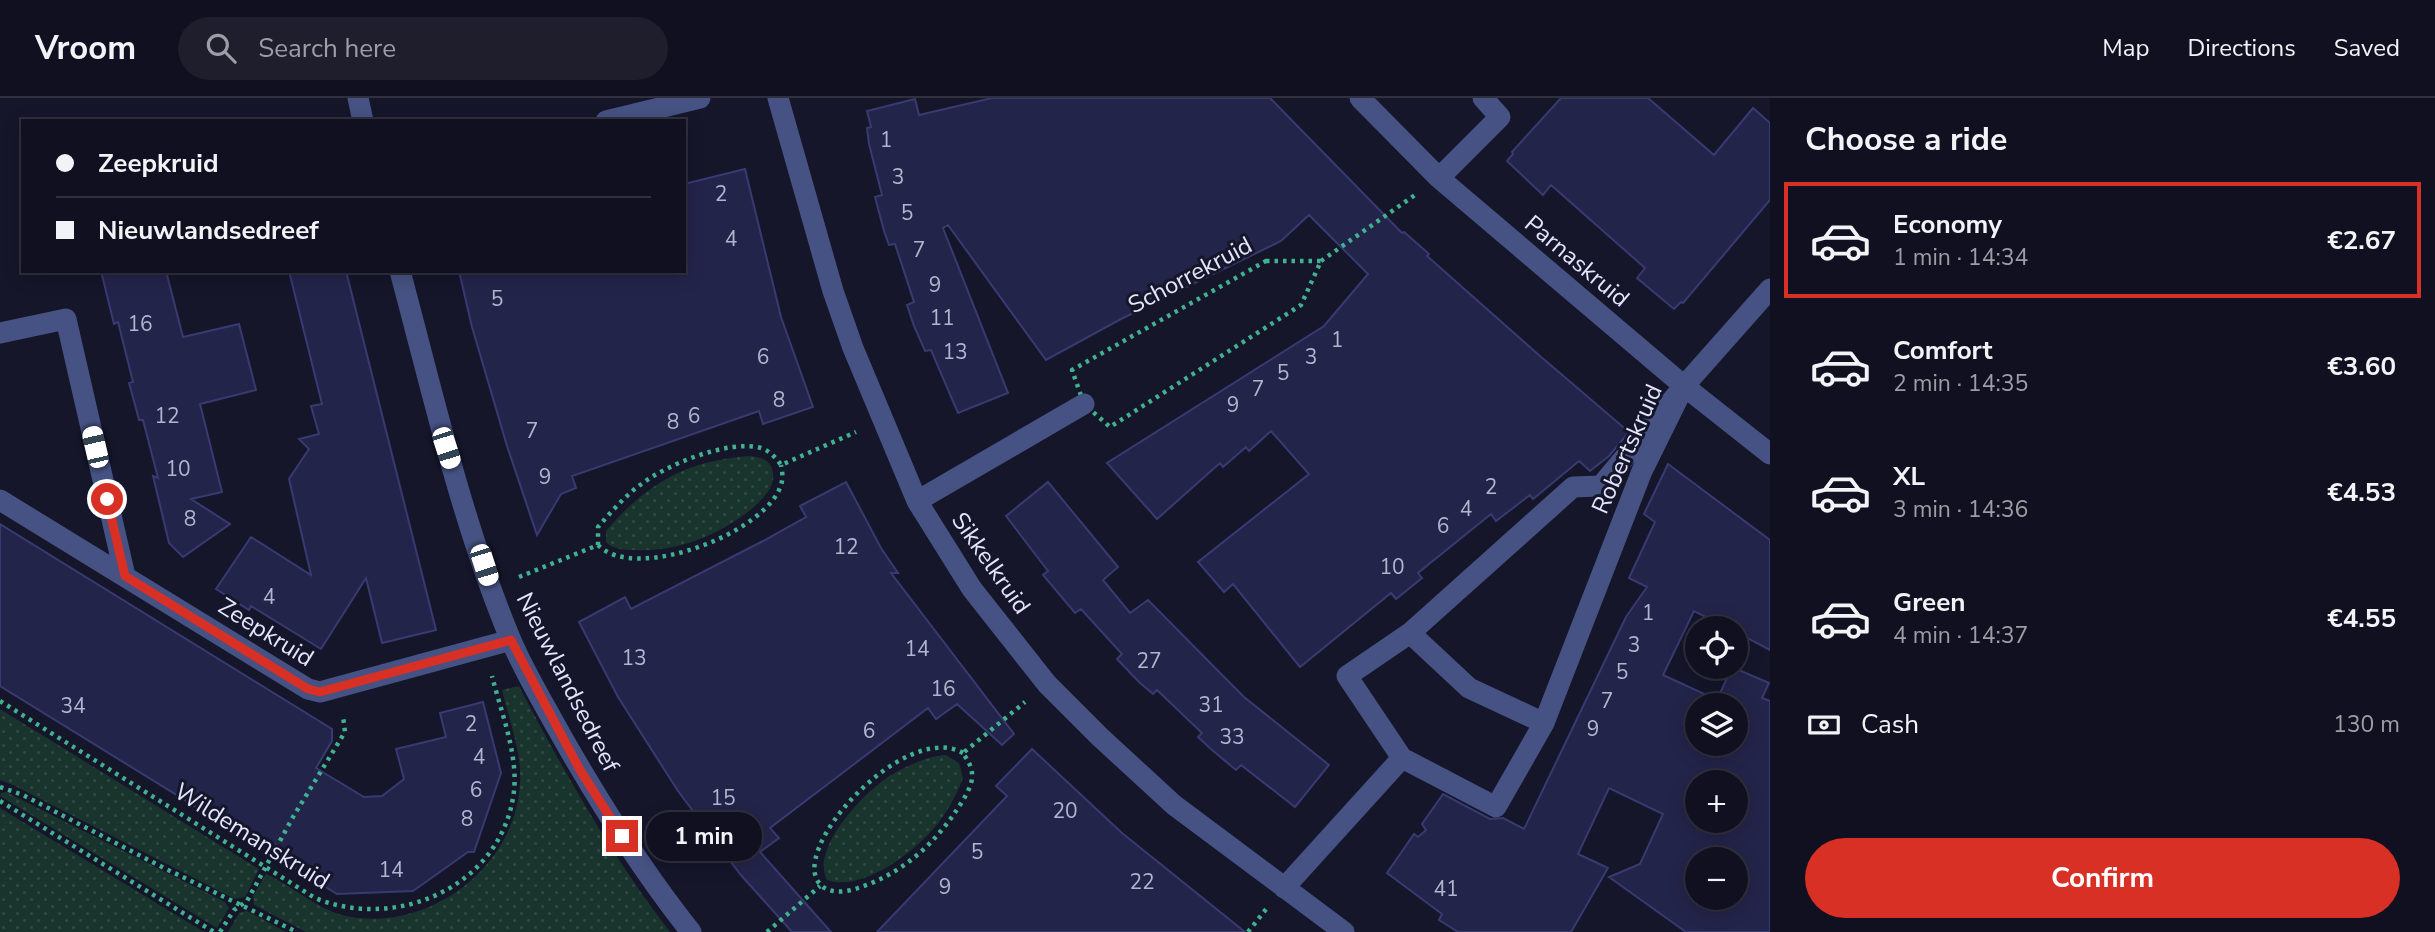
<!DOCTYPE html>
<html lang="en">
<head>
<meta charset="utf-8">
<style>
  :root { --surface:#101020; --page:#1e1e2d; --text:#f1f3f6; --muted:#9c9da5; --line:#30303e; --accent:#d93025 }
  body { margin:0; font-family:"Nunito Sans",sans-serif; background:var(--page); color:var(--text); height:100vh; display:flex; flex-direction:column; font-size:26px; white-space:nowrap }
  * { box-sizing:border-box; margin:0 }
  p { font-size:23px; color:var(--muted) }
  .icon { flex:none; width:38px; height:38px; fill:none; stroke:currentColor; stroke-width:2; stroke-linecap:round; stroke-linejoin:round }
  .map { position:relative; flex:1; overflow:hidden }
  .details { display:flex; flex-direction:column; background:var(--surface); width:665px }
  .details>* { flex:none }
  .banner { position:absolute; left:21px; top:21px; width:665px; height:154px; border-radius:0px; box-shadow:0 4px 18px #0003,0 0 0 2px var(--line); display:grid; align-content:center; height:154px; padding:0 35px; background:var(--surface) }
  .fabs { position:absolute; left:1685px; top:518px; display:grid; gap:14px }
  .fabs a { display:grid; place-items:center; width:63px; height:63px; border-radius:50%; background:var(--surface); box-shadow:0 4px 18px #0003,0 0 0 2px var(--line); font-size:35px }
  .end { position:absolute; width:32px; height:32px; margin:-16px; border:9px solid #d93025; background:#fff; box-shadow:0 0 0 4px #fff }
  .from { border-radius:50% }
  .bubble { position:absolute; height:49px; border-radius:24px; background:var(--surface); box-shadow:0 4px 18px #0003,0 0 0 2px var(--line); font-size:23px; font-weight:700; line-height:49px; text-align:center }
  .car { position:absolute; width:21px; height:42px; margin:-21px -10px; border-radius:9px; box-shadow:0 0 5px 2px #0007; background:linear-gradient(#fff 24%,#345 0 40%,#fff 0 76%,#345 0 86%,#fff 0) }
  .banner b { display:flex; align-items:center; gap:24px; height:66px; font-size:26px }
  .banner b+b { border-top:2px solid var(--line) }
  .banner i { width:18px; height:18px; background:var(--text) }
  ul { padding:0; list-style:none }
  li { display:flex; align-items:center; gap:21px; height:116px; margin:0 14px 10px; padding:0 21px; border:4px solid transparent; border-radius:0px }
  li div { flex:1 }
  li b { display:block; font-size:26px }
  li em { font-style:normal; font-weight:700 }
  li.selected { border-color:var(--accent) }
  li>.icon { width:63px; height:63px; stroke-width:1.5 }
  h2 { padding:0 35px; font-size:32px; line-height:84px }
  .pay { display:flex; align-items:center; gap:18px; height:77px; padding:0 35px; font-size:26px }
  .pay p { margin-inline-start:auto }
  .cta { display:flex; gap:14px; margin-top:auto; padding:14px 35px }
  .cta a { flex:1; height:80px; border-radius:42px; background:var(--accent); color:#fff; font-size:28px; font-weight:700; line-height:80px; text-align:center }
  header { display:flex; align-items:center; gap:42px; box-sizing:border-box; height:98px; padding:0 35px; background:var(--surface); border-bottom:2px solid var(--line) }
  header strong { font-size:33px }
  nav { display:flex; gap:38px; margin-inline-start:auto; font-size:24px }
  .search { width:490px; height:63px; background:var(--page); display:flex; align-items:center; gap:18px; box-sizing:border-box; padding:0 24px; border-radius:38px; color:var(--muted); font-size:26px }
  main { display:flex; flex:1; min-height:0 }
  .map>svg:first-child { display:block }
</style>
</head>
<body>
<header>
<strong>Vroom</strong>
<div class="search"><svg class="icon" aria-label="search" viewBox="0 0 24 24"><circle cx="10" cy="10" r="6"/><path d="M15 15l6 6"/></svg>Search here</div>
<nav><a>Map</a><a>Directions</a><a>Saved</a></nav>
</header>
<main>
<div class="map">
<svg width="1770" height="834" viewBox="0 0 1770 834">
  <defs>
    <pattern id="grass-dots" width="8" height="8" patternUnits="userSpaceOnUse" patternTransform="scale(1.75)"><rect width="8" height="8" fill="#19342c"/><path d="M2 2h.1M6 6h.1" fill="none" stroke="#2f4841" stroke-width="1.8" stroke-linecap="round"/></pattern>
  </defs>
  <rect width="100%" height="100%" fill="#15162a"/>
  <path fill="url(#grass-dots)" d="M750,358C759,359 769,361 772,371C783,398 725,431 705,439C684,448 659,453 636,452C625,452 614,452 606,444V433C646,386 687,362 750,358Z
    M519,588C564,674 611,757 670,834H306L254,807L253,798L266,776C295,789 319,814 351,819C432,832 515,768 520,686C522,654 509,622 502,592Z
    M0,611L259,771L245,799L235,801L13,687L0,682Z
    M946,657L959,665L963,680C957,696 949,710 939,724C919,751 863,795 827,782C810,750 865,693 891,677C907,668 927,658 946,657Z
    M6,694L225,804L229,810L217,830L0,698L1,695Z
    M0,710L204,834H0Z
    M247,813L286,834H228L239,815Z"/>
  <path fill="#232449" stroke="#383a72" stroke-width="2" fill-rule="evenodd" d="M992,0H1270L1402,135L1404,134L1429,156L1427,158L1540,258L1629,334L1609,358L1590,373L1579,363L1533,401L1530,397L1496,423L1491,416L1418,475L1422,480L1396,501L1391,495L1300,569L1233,486L1224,494L1198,464L1309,376L1271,333L1249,353L1246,349L1223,369L1220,365L1157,421L1107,365L1324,228L1368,176L1309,117L1281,143L1121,221L1046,262L948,127L943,130L1008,295L958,315L931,252L925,253L914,228L907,207L914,204L895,146L889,147L884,133L875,99L882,97L869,46L867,30L871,29L867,13L915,1L919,17Z
    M1561,0H1648L1714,57L1753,10L1770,25V102L1683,205L1681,204L1674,211L1637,180L1645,170L1551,87L1543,97L1507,63L1513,56L1512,54Z
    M745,71L781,219L813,309L763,326L759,313L572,378L576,390L561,396L537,437L507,348L472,229L459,173H684V86Z
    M101,173H166L183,239L239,226L256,292L200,306L222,394L191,401L230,426L183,459L169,445L153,378L158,380L143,322H139L134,303L129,285L133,284L118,224L114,226Z
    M289,173H346L436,532L382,545L366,480L321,551L251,508L249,512L216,491L251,439L311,477L289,381L309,351L299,341L319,336L311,308L322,306Z
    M1668,366L1770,442V552L1736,534V530H1728L1694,513L1663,577L1717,602L1732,569L1769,585L1762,600L1770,603V834H1686L1609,779L1640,766L1663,716L1609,690L1578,756L1608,770L1571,834H1458L1439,822L1442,816L1387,775L1414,736L1418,739L1426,732L1422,726L1443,696L1490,721L1503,720L1524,731L1626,519L1647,489L1629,480L1655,424L1644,416ZM1698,607H1736V646H1698ZM1698,684H1736V723H1698ZM1698,761H1736V800H1698Z
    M846,384L881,450L898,475H891L1014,636L1002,647L957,606L936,621L928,610L770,730L779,740L760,754L831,834H792L740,776L678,693L618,599L579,524L625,499L631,511L763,443L806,419L800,408Z
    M1048,384L1118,469L1103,482L1130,515L1148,502L1244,599L1329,667L1295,709L1241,667L1236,672L1212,652L1198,639L1202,635L1157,592L1153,596L1139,584L1117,561L1122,556L1081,511L1075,515L1043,477L1048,473L1006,418Z
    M0,426L332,631V643L316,670L364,699L382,698L404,681L396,651L446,639L440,615L483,604L501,675L474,754H468L413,793L337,796L0,588Z
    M1032,651L1122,735L1245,834H877L1007,698L996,688Z"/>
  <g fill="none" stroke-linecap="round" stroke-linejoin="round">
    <path stroke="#41b190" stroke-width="4.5" stroke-dasharray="3.5 5" stroke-linecap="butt" d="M1266,163H1321L1301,207L1110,329L1084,306L1072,272Z
      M1321,163L1415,97
      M598,447C635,486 773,433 782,383C783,378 782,372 781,367
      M519,479L598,447V429C611,414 624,399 640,387C666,367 728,341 761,350C770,353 776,360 781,367L856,334
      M0,603L315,800C398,834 503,787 514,693C518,656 501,614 492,578
      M963,655C904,621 783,756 822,788C831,796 847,794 858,790C899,777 932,749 956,713C962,704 971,691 972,680C973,670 968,663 963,655L1025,604
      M0,689L23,697L164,770L297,834
      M0,703L214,834
      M220,834L234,812L247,803L293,719L345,634L343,618
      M767,834L820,788
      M1248,834L1267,810"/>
    <path stroke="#465283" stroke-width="21" d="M358,0L363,23
      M778,0L833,193L853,250L917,403L972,491L1047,586L1100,639L1174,707L1344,834
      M1360,0L1439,80L1684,288L1770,356
      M606,23L700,0
      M1439,80L1500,19L1483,0
      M400,173C433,296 461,422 510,540C523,571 541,601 557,630C597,701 640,770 691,834
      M0,235L66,221L125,478
      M0,402L308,591L320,594L511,542
      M917,403L1084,306
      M1410,535L1573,389L1601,388L1684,288L1770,191
      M1544,625L1469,590L1410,535L1347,578L1402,660L1496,709L1544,625L1642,373L1684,288
      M1284,790L1402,660"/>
  </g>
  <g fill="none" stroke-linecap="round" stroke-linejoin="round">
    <path stroke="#d93025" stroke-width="9" d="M107,401L125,478L308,591L320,594L511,542L580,672L622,738"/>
  </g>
  <g text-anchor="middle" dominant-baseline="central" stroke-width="6" stroke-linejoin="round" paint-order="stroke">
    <g font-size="21" fill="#b2b5ce">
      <text x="886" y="42">1</text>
      <text x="898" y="79">3</text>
      <text x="721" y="96">2</text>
      <text x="907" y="115">5</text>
      <text x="731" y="141">4</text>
      <text x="919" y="152">7</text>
      <text x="935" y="187">9</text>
      <text x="497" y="201">5</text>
      <text x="942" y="220">11</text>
      <text x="140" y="226">16</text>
      <text x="1337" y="242">1</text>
      <text x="955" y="254">13</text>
      <text x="763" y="259">6</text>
      <text x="1311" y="259">3</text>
      <text x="1283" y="275">5</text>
      <text x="1258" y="291">7</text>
      <text x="779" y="302">8</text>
      <text x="1233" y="307">9</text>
      <text x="167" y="318">12</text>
      <text x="694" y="318">6</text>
      <text x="673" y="324">8</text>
      <text x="532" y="333">7</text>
      <text x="178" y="371">10</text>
      <text x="545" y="379">9</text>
      <text x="1491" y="389">2</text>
      <text x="1466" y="411">4</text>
      <text x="190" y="421">8</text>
      <text x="1443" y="428">6</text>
      <text x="846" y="449">12</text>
      <text x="1392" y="469">10</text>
      <text x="269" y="499">4</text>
      <text x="1648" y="515">1</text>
      <text x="1634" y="547">3</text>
      <text x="917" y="551">14</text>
      <text x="634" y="560">13</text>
      <text x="1149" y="563">27</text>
      <text x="1622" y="574">5</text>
      <text x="943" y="591">16</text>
      <text x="1607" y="603">7</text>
      <text x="1211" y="607">31</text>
      <text x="73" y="608">34</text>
      <text x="471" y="626">2</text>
      <text x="1593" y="631">9</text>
      <text x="869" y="633">6</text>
      <text x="1232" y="639">33</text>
      <text x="479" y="659">4</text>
      <text x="476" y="692">6</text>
      <text x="723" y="700">15</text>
      <text x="1065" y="713">20</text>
      <text x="467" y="721">8</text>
      <text x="977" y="754">5</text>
      <text x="391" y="772">14</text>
      <text x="1142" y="784">22</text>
      <text x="945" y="789">9</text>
      <text x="1446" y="791">41</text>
    </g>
    <g font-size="24" fill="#e2e5fb" stroke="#15162a">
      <text transform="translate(1577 163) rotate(40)">Parnaskruid</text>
      <text transform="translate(1190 177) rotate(-28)">Schorrekruid</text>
      <text transform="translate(1627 351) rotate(-66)">Robertskruid</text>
      <text transform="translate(991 465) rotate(55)">Sikkelkruid</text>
      <text transform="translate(266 534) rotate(32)">Zeepkruid</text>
      <text transform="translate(568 584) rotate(63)">Nieuwlandsedreef</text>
      <text transform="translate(252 738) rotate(32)">Wildemanskruid</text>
    </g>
  </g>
</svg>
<div class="fabs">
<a><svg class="icon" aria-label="locate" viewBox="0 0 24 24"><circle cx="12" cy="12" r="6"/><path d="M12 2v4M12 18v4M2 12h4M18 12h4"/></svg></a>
<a><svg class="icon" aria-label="layers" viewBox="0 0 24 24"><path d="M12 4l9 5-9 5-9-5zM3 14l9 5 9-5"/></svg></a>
<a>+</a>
<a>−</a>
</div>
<i class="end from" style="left:107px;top:401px"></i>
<i class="end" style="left:622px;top:738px"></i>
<div class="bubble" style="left:646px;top:714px;width:116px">1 min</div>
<i class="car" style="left:95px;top:349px;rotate:347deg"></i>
<i class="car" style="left:446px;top:350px;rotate:162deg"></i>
<i class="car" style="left:484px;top:467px;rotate:162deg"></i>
<div class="banner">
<b><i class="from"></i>Zeepkruid</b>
<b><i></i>Nieuwlandsedreef</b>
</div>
</div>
<section class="details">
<h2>Choose a ride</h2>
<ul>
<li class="selected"><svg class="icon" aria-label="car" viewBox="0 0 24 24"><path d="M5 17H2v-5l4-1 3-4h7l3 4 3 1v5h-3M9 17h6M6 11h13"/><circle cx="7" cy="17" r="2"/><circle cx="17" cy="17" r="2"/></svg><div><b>Economy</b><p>1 min · 14:34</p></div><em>€2.67</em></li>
<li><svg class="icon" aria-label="car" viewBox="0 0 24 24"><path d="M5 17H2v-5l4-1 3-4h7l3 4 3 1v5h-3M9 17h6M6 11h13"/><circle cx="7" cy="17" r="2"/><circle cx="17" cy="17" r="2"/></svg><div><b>Comfort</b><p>2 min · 14:35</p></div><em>€3.60</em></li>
<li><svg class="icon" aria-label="car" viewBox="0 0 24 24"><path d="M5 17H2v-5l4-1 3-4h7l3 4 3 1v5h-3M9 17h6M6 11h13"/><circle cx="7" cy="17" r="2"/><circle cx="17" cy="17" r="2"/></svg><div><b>XL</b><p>3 min · 14:36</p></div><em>€4.53</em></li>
<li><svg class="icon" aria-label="car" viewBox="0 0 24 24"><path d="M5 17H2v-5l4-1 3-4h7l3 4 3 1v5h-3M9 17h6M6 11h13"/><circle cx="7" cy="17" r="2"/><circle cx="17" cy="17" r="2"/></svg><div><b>Green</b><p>4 min · 14:37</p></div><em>€4.55</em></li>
</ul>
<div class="pay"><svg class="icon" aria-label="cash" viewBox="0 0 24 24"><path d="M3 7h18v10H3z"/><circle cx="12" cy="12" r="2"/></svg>Cash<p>130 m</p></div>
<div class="cta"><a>Confirm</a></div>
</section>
</main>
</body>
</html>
